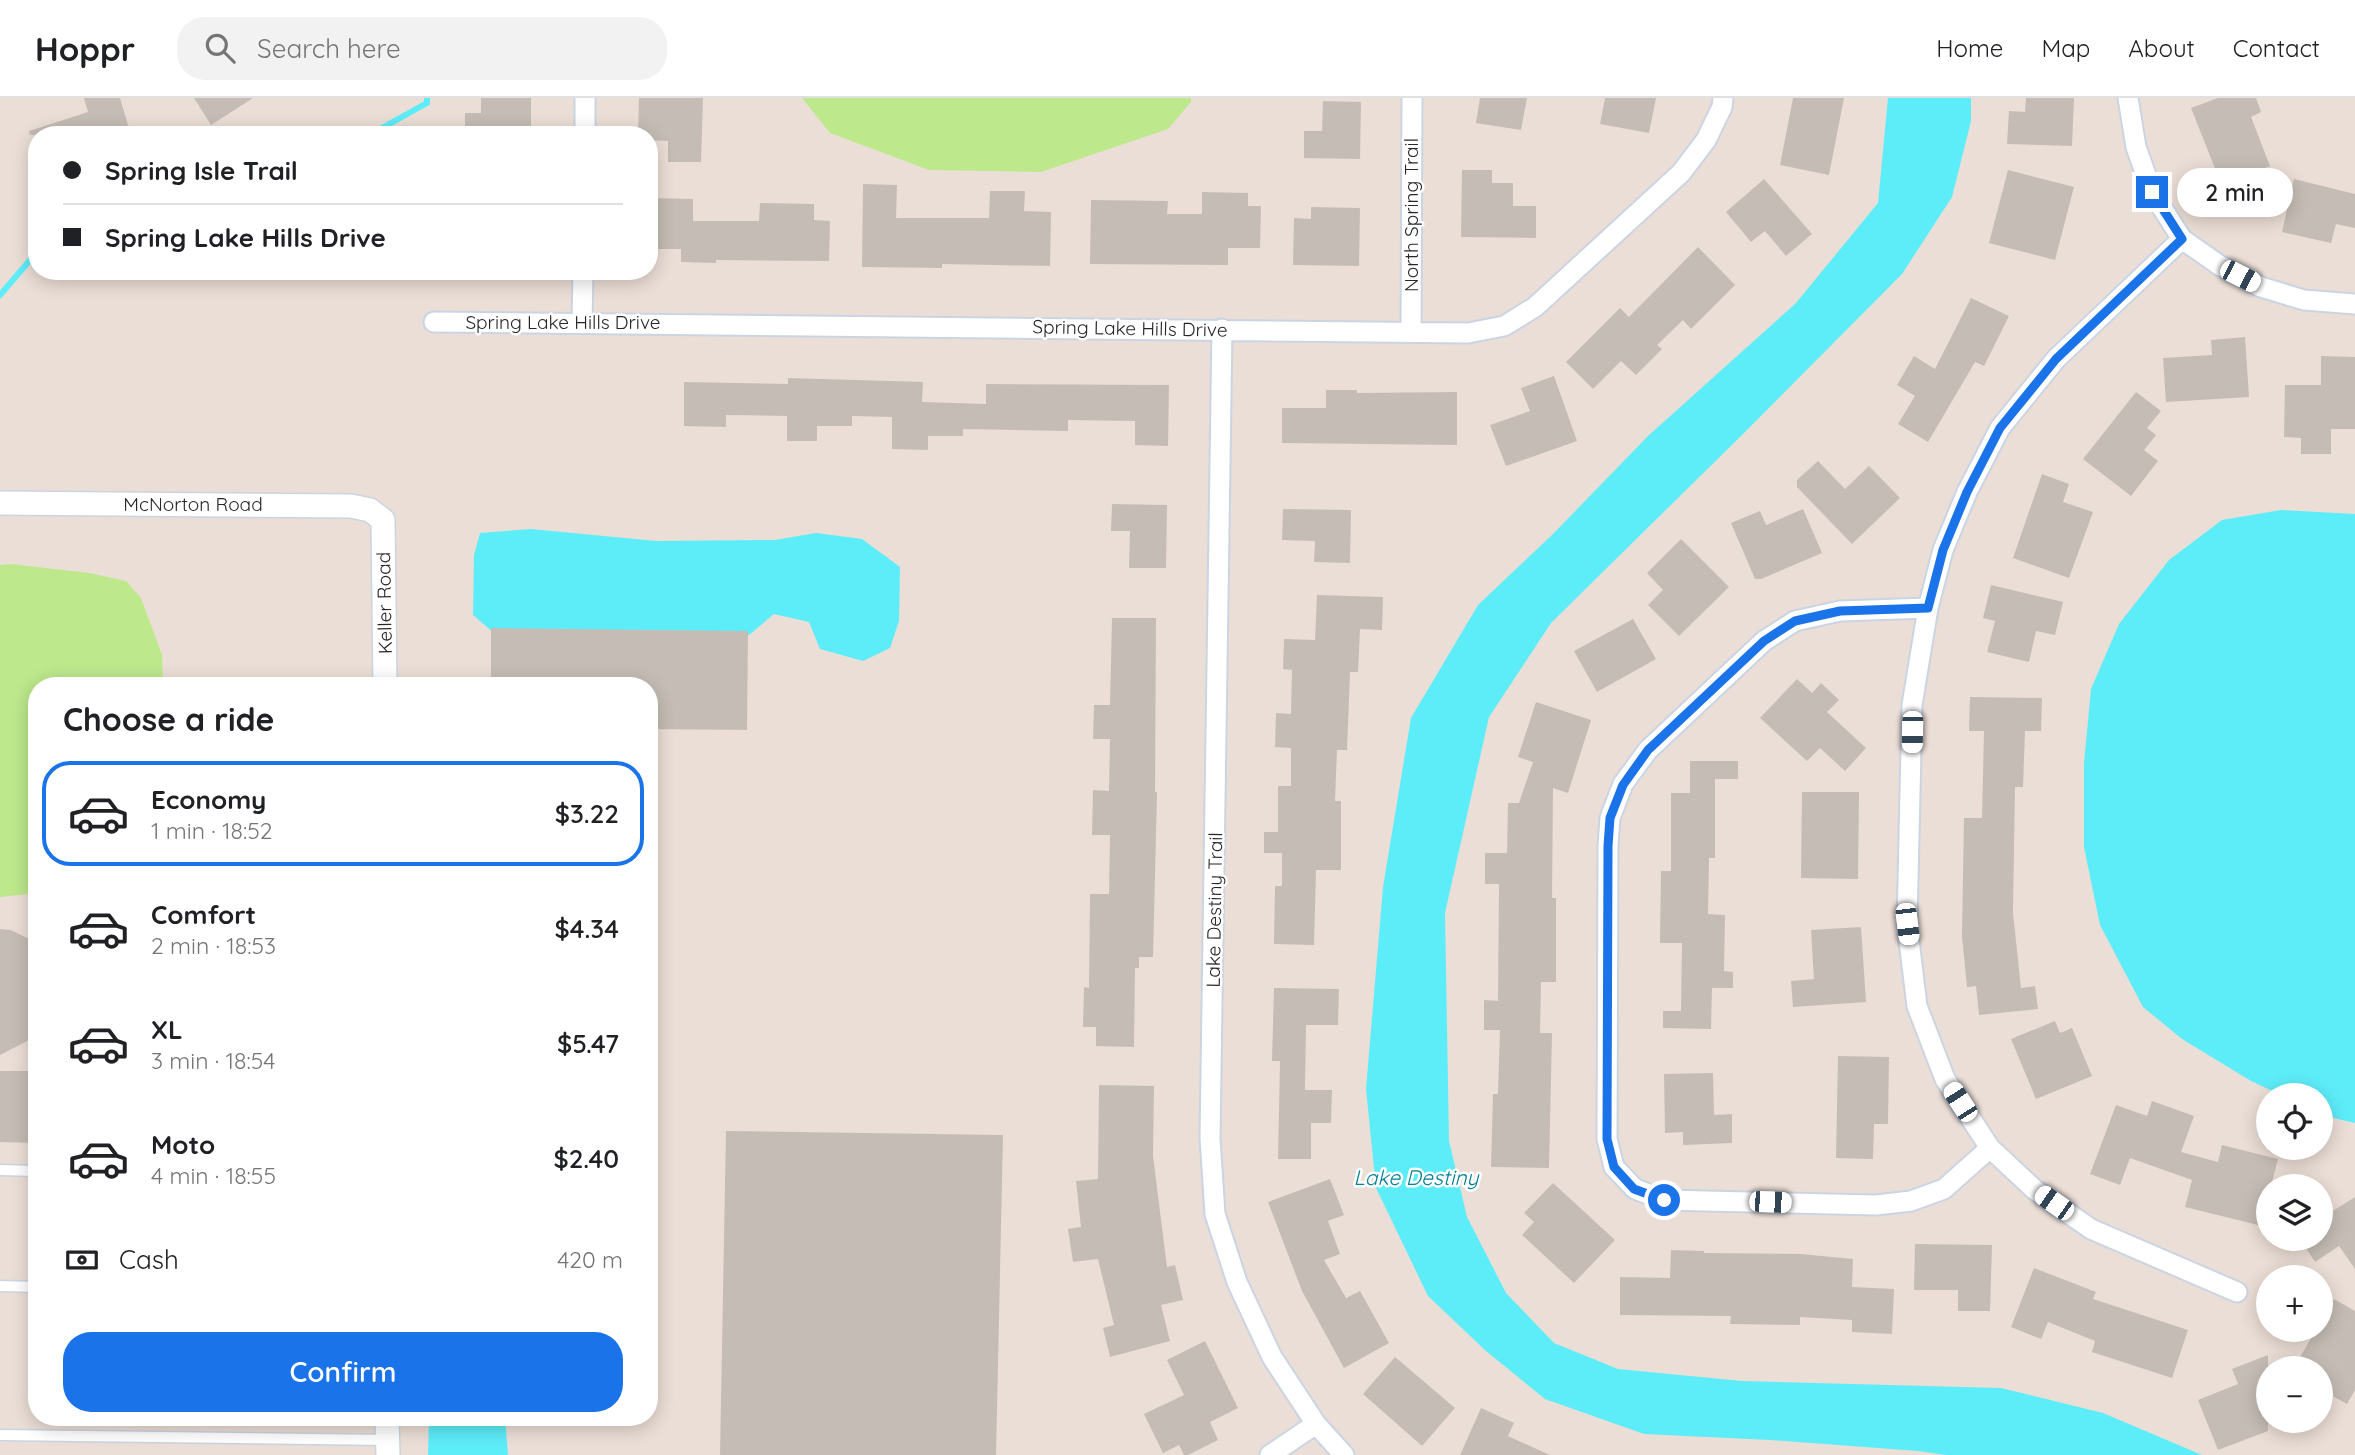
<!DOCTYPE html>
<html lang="en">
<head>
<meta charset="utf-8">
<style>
  :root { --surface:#fff; --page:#f2f2f2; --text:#202124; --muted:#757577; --line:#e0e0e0; --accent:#1a73e8 }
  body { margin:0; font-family:Quicksand,sans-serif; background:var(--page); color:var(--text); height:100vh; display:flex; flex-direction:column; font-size:26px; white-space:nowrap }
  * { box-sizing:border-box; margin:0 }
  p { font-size:23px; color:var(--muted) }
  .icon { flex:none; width:38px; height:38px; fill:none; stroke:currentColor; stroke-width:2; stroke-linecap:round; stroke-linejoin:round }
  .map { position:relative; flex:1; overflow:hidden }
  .panel { position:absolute; left:28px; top:579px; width:630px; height:749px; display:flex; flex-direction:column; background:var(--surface); border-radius:28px; box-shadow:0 4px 18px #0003 }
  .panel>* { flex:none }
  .top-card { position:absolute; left:28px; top:28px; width:630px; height:154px; border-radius:28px; box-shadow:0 4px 18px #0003; display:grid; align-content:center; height:154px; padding:0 35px; background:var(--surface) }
  .controls { position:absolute; left:2256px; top:985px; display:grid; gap:14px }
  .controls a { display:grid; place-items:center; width:77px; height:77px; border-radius:50%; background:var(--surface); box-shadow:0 4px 18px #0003; font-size:35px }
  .end { position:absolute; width:32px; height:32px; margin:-16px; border:9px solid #1a73e8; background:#fff; box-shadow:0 0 0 4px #fff }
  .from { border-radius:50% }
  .bubble { position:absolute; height:49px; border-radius:24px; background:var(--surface); box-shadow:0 4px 18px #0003; font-size:23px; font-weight:600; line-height:49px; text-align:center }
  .car { position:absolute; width:21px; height:42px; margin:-21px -10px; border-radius:9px; box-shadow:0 0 5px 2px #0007; background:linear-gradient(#fff 24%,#345 0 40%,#fff 0 76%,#345 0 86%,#fff 0) }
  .top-card b { display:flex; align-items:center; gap:24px; height:66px; font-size:26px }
  .top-card b+b { border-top:2px solid var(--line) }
  .top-card i { width:18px; height:18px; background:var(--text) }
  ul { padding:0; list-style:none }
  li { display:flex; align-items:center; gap:21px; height:105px; margin:0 14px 10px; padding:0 21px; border:4px solid transparent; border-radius:28px }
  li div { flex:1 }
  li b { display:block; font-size:26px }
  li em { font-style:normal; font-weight:600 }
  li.selected { border-color:var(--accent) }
  li>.icon { width:63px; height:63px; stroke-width:1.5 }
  h2 { padding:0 35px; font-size:32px; line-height:84px }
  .pay { display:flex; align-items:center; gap:18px; height:77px; padding:0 35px; font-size:26px }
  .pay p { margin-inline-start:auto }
  .button { display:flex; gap:14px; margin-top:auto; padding:14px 35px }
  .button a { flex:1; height:80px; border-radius:28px; background:var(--accent); color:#fff; font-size:28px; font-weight:600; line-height:80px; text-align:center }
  header { display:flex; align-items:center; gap:42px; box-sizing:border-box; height:98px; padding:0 35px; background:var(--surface); border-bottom:2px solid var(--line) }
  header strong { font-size:33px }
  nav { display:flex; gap:38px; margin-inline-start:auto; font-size:24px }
  .search { width:490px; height:63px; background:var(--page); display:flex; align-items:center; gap:18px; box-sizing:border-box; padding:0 24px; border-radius:28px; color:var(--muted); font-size:26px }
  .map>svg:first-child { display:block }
</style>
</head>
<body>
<header>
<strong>Hoppr</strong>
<div class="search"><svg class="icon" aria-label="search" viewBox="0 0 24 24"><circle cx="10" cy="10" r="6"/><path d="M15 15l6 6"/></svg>Search here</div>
<nav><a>Home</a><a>Map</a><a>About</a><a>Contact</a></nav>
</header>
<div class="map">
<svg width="2355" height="1357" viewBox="0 0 2355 1357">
  <rect width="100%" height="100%" fill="#ebded6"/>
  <path fill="#bde88c" d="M802,0H1191V4L1168,31L1041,74L929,72L830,35Z
    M11,466L89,475L126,483L141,500L162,557L163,588H37V795L0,799V467Z"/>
  <path fill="#5dedf9" d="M1888,0H1971V23L1952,99L1902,176L1743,336L1551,525L1489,619L1445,815L1449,1043L1467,1119L1506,1195L1554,1245L1618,1271L1742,1283L2001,1290L2103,1315L2202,1357H1946L1918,1353L1770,1342L1644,1336L1545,1301L1486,1253L1428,1198L1376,1090L1366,991L1383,789L1411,620L1478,507L1553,436L1648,338L1796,205L1878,105Z
    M2281,412L2355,416V1025L2321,1017L2320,998L2281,997L2251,983L2182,941L2143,909L2100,827L2084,749V665L2091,591L2119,526L2169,462L2222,422Z
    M531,431L656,443L775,442L816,435L862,441L900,469L899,523L890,550L863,563L820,551L809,524L774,516L749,537L495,536L473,517L474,457L480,435Z
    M429,1320H505L508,1357H428Z"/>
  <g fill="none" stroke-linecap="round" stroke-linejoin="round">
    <path stroke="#5dedf9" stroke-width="6" d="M378,37L382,30L427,5V0
      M0,197L37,154"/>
  </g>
  <path fill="#c5bdb5" d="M84,0H120L131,37H30L29,33L88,14Z
    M194,0H253L211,27Z
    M481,0H531V37H465V15H481Z
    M639,0H703L701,64H668V43L649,42V37H638Z
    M1480,0H1527L1521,32L1476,25Z
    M1605,0H1656L1649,35L1600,26Z
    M1793,0H1844L1829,77L1780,67Z
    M2026,0H2074L2072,48L2007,46L2009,13L2025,14Z
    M2218,0H2256L2261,14L2251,19L2270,68L2222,88L2191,10Z
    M1323,3L1361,4L1360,61L1304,60V33H1322Z
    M1462,72H1492V85H1513V108H1536V140L1461,139Z
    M2008,72L2074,89L2055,162L1989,145Z
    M1764,81L1812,136L1786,158L1765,133L1751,144L1726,114Z
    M2294,81L2355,96V130L2336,126L2331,145L2282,134Z
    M863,86L897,87L896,120H989L990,93H1025L1024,113L1051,114L1050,168L942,166V170L862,169Z
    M1202,94L1248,95V108H1261L1260,150H1228V167L1090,166L1091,102L1168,103L1167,116H1202Z
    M649,100L693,101V123H759L760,105L814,106V122L830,123L829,163L716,162V165L681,164V151H649Z
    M1311,109L1360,110L1359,168L1293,167L1294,120L1311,121Z
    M1698,149L1735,187L1691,231L1683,222L1657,247L1662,251L1636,277L1621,263L1593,291L1566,264L1620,210L1629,219Z
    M1971,200L2009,218L1984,268L1975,264L1928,344L1898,326L1915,298L1897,287L1914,258L1935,271Z
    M2245,239L2249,299L2166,304L2163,260L2212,257L2211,242Z
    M2321,258L2355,259V331H2331V356H2301V340L2284,339L2285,287H2321Z
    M1554,278L1577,343L1506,368L1490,327L1530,313L1521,290Z
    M788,280L923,284L922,304L986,306V286L1169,287L1168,348L1135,347V323L1068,322V333L963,331V338H928V352L892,351V319L852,318V328H817V343H787V318L726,317V329L684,328V284L788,286Z
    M1326,292H1357V295L1457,294V347L1282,345V310H1326Z
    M2136,294L2161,313L2147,330L2156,337L2144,352L2158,363L2131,398L2083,361Z
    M1818,363L1845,391L1869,368L1900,400L1852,446L1797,389V382Z
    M2042,376L2069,386L2063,404L2093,414L2069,480L2013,460Z
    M1112,406L1167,407L1166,470H1129L1130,433H1111Z
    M1283,411L1351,412L1350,465L1314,464L1315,443L1282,442Z
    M1803,411L1822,455L1761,481H1755L1731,425L1760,413L1766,427Z
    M1681,441L1729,489L1679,538L1648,507L1663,492L1647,475Z
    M1991,487L2063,504L2055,537L2036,533L2029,564L1987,554L1995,523L1983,520Z
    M1317,497L1383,499L1382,532L1360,531L1358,574H1350L1347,652H1337L1335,703H1341V772H1316L1314,847L1274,846L1275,788H1282V755H1264V734H1278V688H1291V650L1275,649L1276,615L1291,616L1292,572L1283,571L1284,541L1315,542Z
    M1112,520H1156L1155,694H1157L1153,859H1139V870H1135L1134,949L1096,948V929H1083L1084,889L1089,890L1090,796H1109L1110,737H1092L1093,692L1109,693L1110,641H1093L1094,607H1110Z
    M1633,521L1656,561L1597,594L1574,553Z
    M491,530L748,533L747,632L649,631V588H491Z
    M1797,581L1812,595L1821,585L1839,602L1827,614L1866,650L1845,673L1820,650L1807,663L1760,620Z
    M1970,599L2042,600L2041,633H2025L2023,689H2015L2013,815L2021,890L2035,888L2038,911L1979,917L1976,888L1967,889L1962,838L1964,720H1982L1984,633H1969Z
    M1536,604L1591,622L1568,695L1553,690L1552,800H1556V884H1541L1540,935H1552L1549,1070L1491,1069L1493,996H1498L1500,932H1484V902L1498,903L1499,786H1485V755H1507L1508,705H1519L1533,664L1518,659Z
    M1690,663H1738V681H1715V760H1709L1708,816L1725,817L1724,873L1733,874V890H1712L1711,931L1663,930V913H1681L1682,845H1660L1661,773H1671V695H1690Z
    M1802,694H1859L1858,781L1801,780Z
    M1861,829L1866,904L1793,909L1791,883L1814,881L1811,832Z
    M0,831L11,832L29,841L37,849V935L29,942L0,957Z
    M1274,890L1339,891L1338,927H1306L1305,992H1332L1331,1025H1311V1061H1278L1280,963H1272Z
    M2055,923L2060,935L2072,930L2092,978L2036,1001L2011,941Z
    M1838,958L1889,959L1888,1026H1874L1873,1061L1836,1060Z
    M0,973H37V1045L0,1044Z
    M1713,975L1714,1017L1732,1016V1045L1683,1047V1034L1665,1035L1664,976Z
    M1099,987L1154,988L1153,1058L1167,1169L1175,1167L1183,1202L1161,1207L1170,1243L1110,1259L1103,1230L1114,1227L1098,1161L1073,1164L1068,1131L1081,1129L1076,1083L1098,1081Z
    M2152,1003L2194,1018L2181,1054L2218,1064L2222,1047L2278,1061L2271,1088H2268V1102L2262,1128L2185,1109L2192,1082L2130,1060L2120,1087L2090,1076L2116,1007L2147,1018Z
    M726,1033L1003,1037L996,1357H720Z
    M1330,1081L1344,1117L1328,1123L1340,1156L1324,1162L1346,1200L1360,1193L1389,1245L1344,1270L1302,1193L1268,1104Z
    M1553,1085L1615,1142L1574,1185L1522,1137L1534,1124L1524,1115Z
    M2355,1099V1171L2339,1148L2315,1164L2300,1141H2320V1121Z
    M1915,1146L1992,1147L1990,1213H1958V1192H1914Z
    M1671,1152L1704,1153V1155L1801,1156L1853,1161L1852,1189L1894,1191L1892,1236L1852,1234V1222L1800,1219V1227L1730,1226L1731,1218L1620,1217V1179L1670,1180Z
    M2034,1170L2096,1194L2093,1201L2188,1232L2172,1280L2092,1254L2095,1243L2048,1224L2041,1241L2011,1229Z
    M2334,1201L2355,1213V1292L2347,1306L2320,1291V1270H2307L2311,1265L2300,1259L2316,1232H2320V1224Z
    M1205,1243L1238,1310L1210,1324L1218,1342L1188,1357H1184L1179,1347L1163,1355L1144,1316L1184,1297L1167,1262Z
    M2268,1257V1333L2218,1352L2198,1302L2238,1286L2232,1271Z
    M1395,1259L1455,1310L1422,1348L1363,1296Z
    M1481,1310L1514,1325L1508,1338L1550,1357H1460Z"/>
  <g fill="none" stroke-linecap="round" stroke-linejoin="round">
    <g stroke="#cbd4e2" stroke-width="13">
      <path id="service" d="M0,1072L37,1073
        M0,1188L37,1189
        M0,1337L388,1342"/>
    </g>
    <g stroke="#cbd4e2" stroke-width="23">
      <path id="minor" d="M2128,0L2136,49L2152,94L2182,141L2219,167L2261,189L2304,202L2355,206
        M585,37V0
        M2182,141L2056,261L2000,330L1967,394L1943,452L1928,510L1912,607L1907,826L1917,908L1945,981L1990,1050L2035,1092L2091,1131L2237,1194
        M434,224L1468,235L1504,228L1535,209L1681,75L1706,42L1722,9L1723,0
        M582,224L583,173
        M1222,231L1210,1040L1215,1116L1237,1184L1272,1259L1316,1326L1344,1357
        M1411,234L1412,0
        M1928,510L1840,513L1795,523L1764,543L1648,652L1623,686L1610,720L1608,748L1607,1041L1614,1069L1635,1091L1664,1102L1876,1107L1911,1103L1944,1091L1990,1050
        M1270,1357L1316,1326"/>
    </g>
    <g stroke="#cbd4e2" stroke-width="26">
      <path id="tertiary" d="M0,405L351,408L370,412L383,422L385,588
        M387,1320L388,1357"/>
    </g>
    <use href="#service" stroke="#fff" stroke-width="10"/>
    <use href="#minor" stroke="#fff" stroke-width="19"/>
    <use href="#tertiary" stroke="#fff" stroke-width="23"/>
  </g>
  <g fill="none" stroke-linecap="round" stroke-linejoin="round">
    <path stroke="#1a73e8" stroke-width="9" d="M1664,1102L1634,1091L1614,1069L1607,1041L1608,748L1610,720L1623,687L1648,652L1764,543L1795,523L1840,513L1928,510L1943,452L1967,394L2000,330L2056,261L2182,141L2152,94"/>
  </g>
  <g text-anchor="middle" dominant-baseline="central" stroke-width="5" stroke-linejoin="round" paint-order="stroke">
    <g font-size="19" fill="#262626" stroke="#fff">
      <text transform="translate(1411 117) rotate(-90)">North Spring Trail</text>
      <text x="563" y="224">Spring Lake Hills Drive</text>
      <text transform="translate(1130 230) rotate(1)">Spring Lake Hills Drive</text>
      <text x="193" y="406">McNorton Road</text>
      <text transform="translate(384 505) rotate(-91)">Keller Road</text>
      <text transform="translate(1214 812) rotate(-89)">Lake Destiny Trail</text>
    </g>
    <g font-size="21" font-style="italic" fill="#038198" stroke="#fff">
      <text x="1416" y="1079">Lake Destiny</text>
    </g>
  </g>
</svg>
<div class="controls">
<a><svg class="icon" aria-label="locate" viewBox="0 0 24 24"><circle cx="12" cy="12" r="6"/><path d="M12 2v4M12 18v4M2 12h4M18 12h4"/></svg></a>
<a><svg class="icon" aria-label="layers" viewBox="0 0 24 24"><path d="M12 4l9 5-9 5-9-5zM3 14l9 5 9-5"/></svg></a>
<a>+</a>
<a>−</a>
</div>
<i class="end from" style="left:1664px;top:1102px"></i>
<i class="end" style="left:2152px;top:94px"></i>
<div class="bubble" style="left:2177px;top:70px;width:116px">2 min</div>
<i class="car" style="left:2240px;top:178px;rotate:117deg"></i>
<i class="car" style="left:1912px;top:634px;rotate:181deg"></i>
<i class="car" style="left:1907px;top:826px;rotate:173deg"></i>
<i class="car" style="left:1960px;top:1004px;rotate:327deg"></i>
<i class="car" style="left:1770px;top:1104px;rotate:92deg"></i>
<i class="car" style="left:2054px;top:1105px;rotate:305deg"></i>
<div class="top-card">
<b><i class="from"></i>Spring Isle Trail</b>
<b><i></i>Spring Lake Hills Drive</b>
</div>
<section class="panel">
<h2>Choose a ride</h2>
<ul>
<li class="selected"><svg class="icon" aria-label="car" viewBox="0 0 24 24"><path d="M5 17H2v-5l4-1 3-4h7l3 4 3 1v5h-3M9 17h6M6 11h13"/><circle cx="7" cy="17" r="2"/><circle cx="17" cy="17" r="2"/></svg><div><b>Economy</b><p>1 min · 18:52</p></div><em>$3.22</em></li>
<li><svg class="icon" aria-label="car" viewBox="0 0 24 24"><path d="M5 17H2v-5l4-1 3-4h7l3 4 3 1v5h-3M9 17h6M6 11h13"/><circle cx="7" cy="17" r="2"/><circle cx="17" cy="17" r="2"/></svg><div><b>Comfort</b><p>2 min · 18:53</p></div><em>$4.34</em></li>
<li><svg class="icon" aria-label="car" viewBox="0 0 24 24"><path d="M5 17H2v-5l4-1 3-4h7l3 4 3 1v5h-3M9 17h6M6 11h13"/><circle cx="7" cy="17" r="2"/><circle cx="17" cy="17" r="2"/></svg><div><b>XL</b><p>3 min · 18:54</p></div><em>$5.47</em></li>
<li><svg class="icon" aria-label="car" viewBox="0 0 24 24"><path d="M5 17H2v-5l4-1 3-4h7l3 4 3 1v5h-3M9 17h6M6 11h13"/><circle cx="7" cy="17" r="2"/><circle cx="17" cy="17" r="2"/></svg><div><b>Moto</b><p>4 min · 18:55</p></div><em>$2.40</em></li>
</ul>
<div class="pay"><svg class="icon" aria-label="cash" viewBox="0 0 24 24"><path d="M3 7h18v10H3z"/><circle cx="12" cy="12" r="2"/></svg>Cash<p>420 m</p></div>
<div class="button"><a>Confirm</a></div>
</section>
</div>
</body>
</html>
